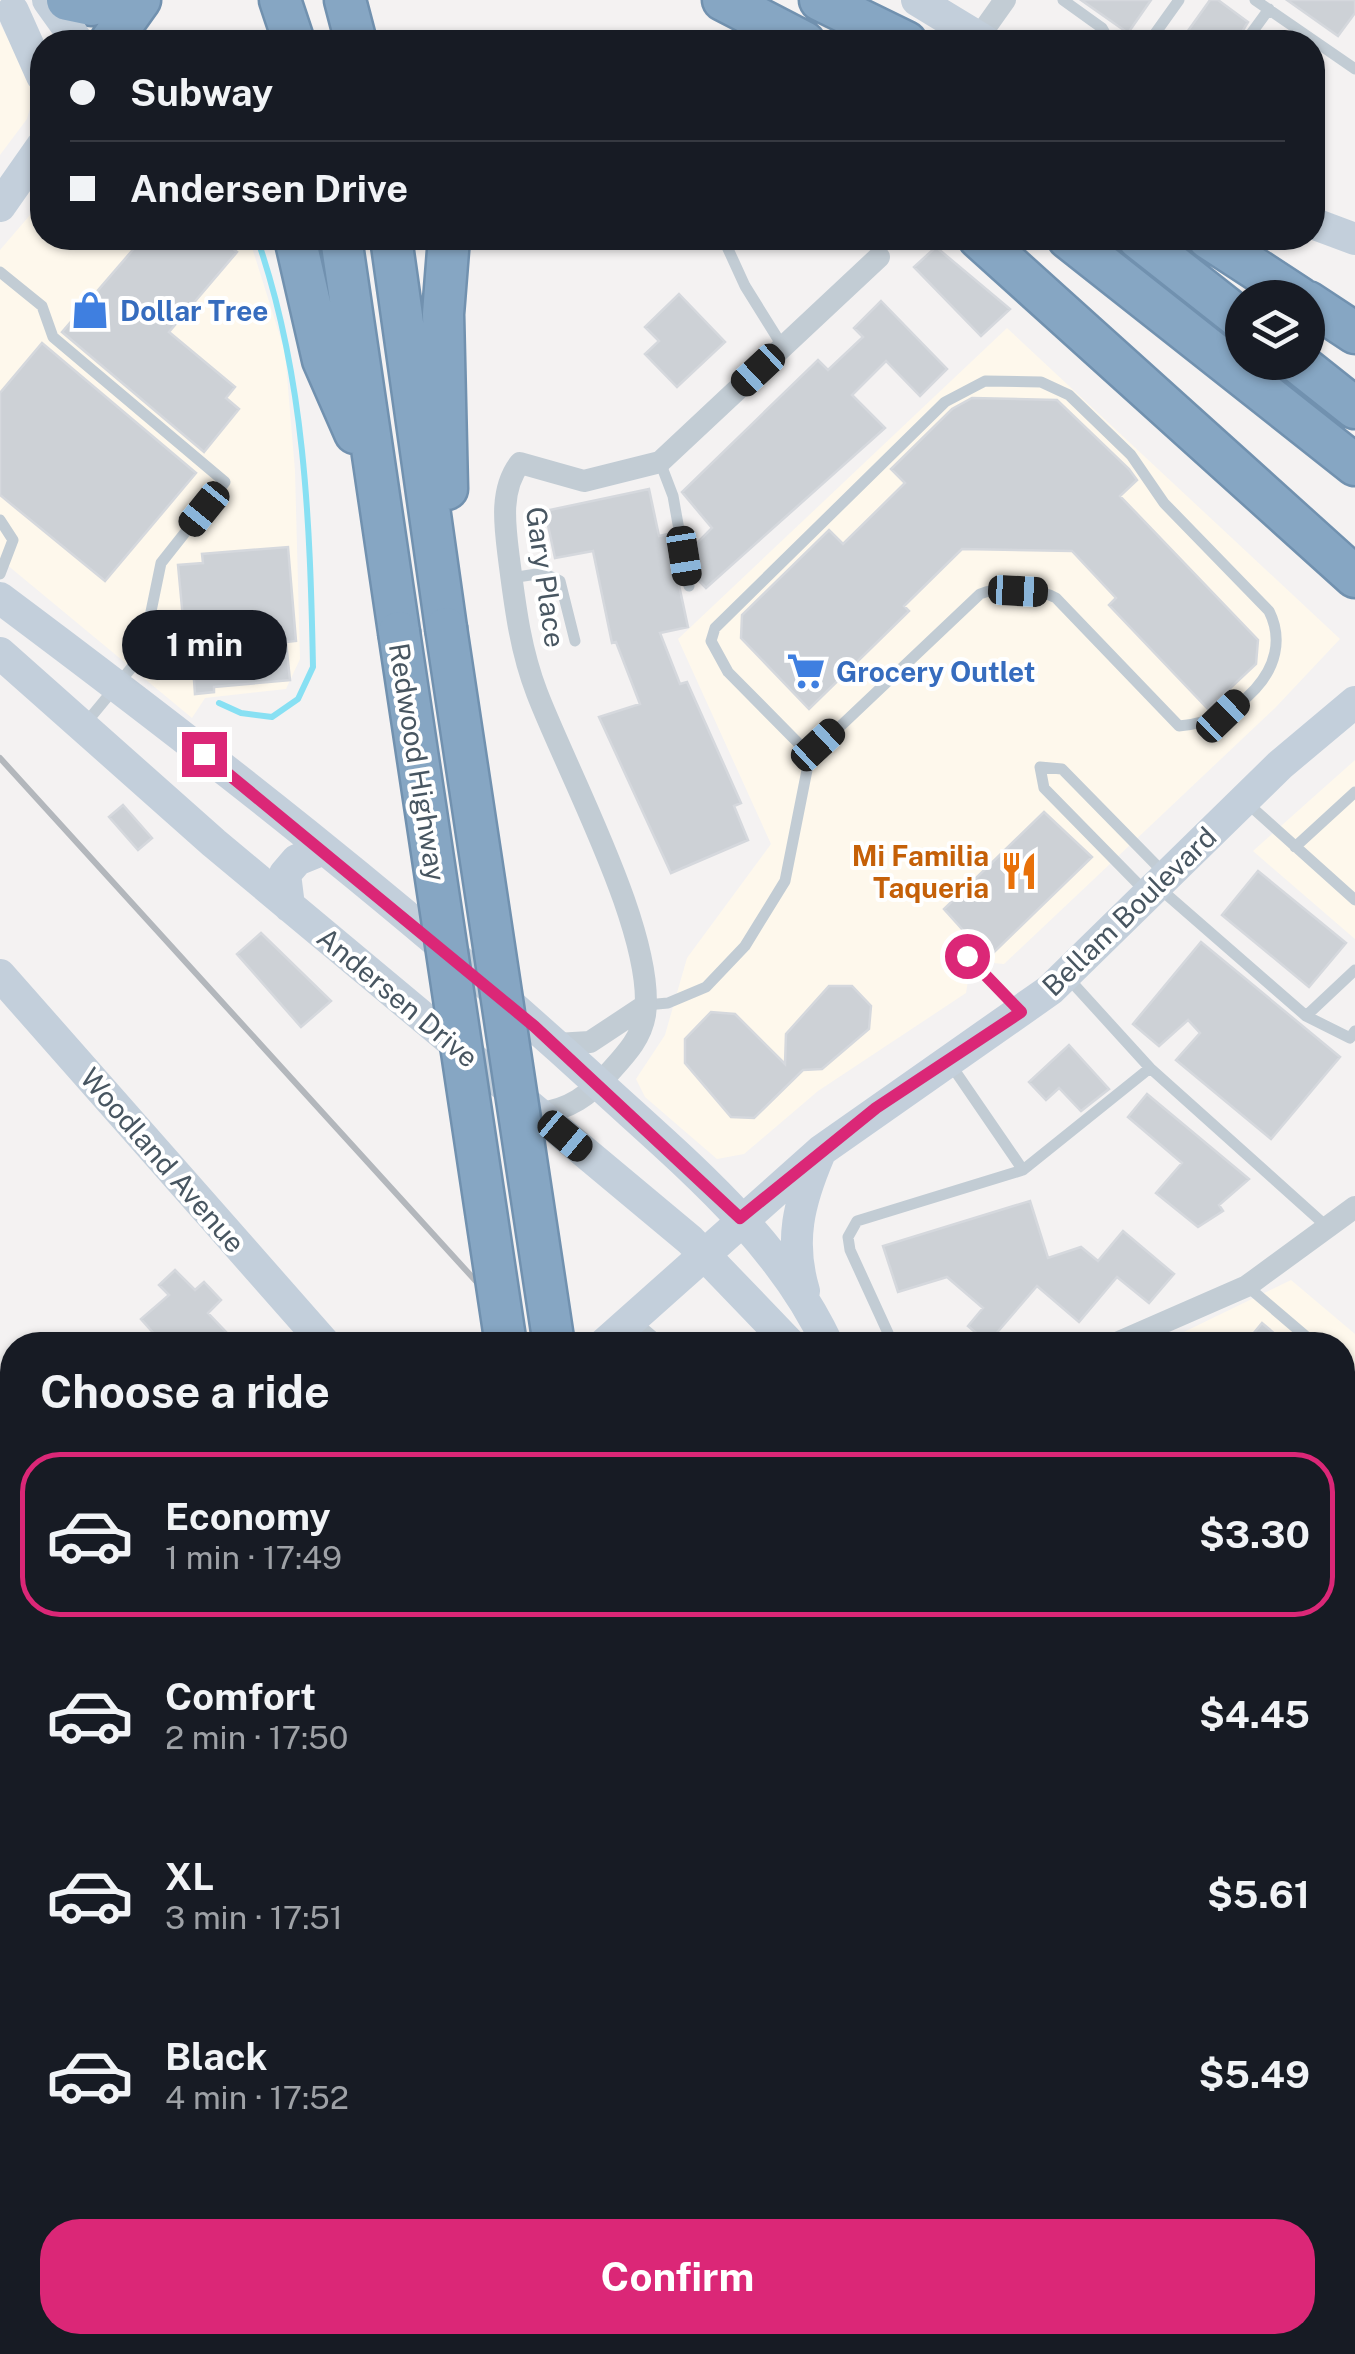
<!DOCTYPE html>
<html lang="en">
<head>
<meta charset="utf-8">
<style>
  :root { --surface:#171b24; --page:#20242c; --text:#f1f3f6; --muted:#9ea1a6; --line:#363941; --accent:#db2777 }
  body { margin:0; font-family:"Public Sans",sans-serif; background:var(--page); color:var(--text); height:100vh; display:flex; flex-direction:column; font-size:38px; white-space:nowrap }
  * { box-sizing:border-box; margin:0 }
  p { font-size:32px; color:var(--muted) }
  .icon { flex:none; width:55px; height:55px; fill:none; stroke:currentColor; stroke-width:2; stroke-linecap:round; stroke-linejoin:round }
  .map { position:relative; flex:1; overflow:hidden }
  .side { position:absolute; left:0px; top:1332px; width:1355px; height:1022px; display:flex; flex-direction:column; background:var(--surface); border-radius:40px 40px 0 0; box-shadow:0 2px 8px #0004 }
  .side>* { flex:none }
  .guide { position:absolute; left:30px; top:30px; width:1295px; height:220px; border-radius:40px; box-shadow:0 2px 8px #0004; display:grid; align-content:center; height:220px; padding:0 40px; background:var(--surface) }
  .buttons { position:absolute; left:1225px; top:280px; display:grid; gap:20px }
  .buttons a { display:grid; place-items:center; width:100px; height:100px; border-radius:50%; background:var(--surface); box-shadow:0 2px 8px #0004; font-size:50px }
  .end { position:absolute; width:45px; height:45px; margin:-22px; border:12px solid #db2777; background:#fff; box-shadow:0 0 0 5px #fff }
  .from { border-radius:50% }
  .bubble { position:absolute; height:70px; border-radius:35px; background:var(--surface); box-shadow:0 2px 8px #0004; font-size:32px; font-weight:700; line-height:70px; text-align:center }
  .car { position:absolute; width:30px; height:60px; margin:-30px -15px; border-radius:12px; box-shadow:0 0 8px 2px #0007; background:linear-gradient(#222 24%,#8ab4d8 0 40%,#222 0 76%,#8ab4d8 0 86%,#222 0) }
  .guide b { display:flex; align-items:center; gap:35px; height:95px; font-size:38px }
  .guide b+b { border-top:2px solid var(--line) }
  .guide i { width:25px; height:25px; background:var(--text) }
  ul { padding:0; list-style:none }
  li { display:flex; align-items:center; gap:30px; height:165px; margin:0 20px 15px; padding:0 20px; border:5px solid transparent; border-radius:40px }
  li div { flex:1 }
  li b { display:block; font-size:38px }
  li em { font-style:normal; font-weight:700 }
  li.selected { border-color:var(--accent) }
  li>.icon { width:90px; height:90px; stroke-width:1.5 }
  h2 { padding:0 40px; font-size:45px; line-height:120px }
  .action { display:flex; gap:20px; margin-top:auto; padding:20px 40px }
  .action a { flex:1; height:115px; border-radius:40px; background:var(--accent); color:#fff; font-size:40px; font-weight:700; line-height:115px; text-align:center }
  .map>svg:first-child { display:block }
</style>
</head>
<body>
<div class="map">
<svg width="1355" height="2354" viewBox="0 0 1355 2354">
  <rect width="100%" height="100%" fill="#f4f2f2"/>
  <path fill="#fef8ec" d="M0,24L31,80L33,98L27,119L0,155Z
    M42,201V238H249L285,352L295,471L300,659L286,689L205,698L192,718L0,559V250Z
    M1007,328L1340,639L1275,708L1004,964L993,963L968,981L966,993L818,1091L744,1154L717,1159L645,1097L636,1079L665,1035L687,958L771,844L678,639Z
    M1355,760V939L1253,851Z
    M1291,1280L1355,1334V1774L1342,1764V1345H1157Z"/>
  <g fill="none" stroke-linecap="round" stroke-linejoin="round">
    <path stroke="#88e0f3" stroke-width="6" d="M219,703L241,713L272,717L298,699L313,667C310,522 305,376 257,238"/>
  </g>
  <path fill="#cdd1d6" stroke="#d5d8dd" stroke-width="2.5" d="M1081,0H1151L1128,33Z
    M1210,0H1218L1248,22L1236,42H1180Z
    M1287,0H1355V13L1338,36Z
    M143,238H220L237,252L169,332L235,387L226,398L239,409L204,452L62,332Z
    M936,247L1010,309L981,336L914,267Z
    M679,294L725,342L677,387L645,354L659,341L645,327Z
    M881,301L947,369L920,396L886,361L852,395L885,428L706,588L697,579L692,548L712,528L682,492L818,360L828,370L863,337L854,328Z
    M42,343L196,473L105,581L0,495V393Z
    M972,398L1057,400L1129,469L1137,480L1120,496L1258,640L1256,664L1208,709L1109,605L1116,598L1072,551L962,549L904,606L909,611L809,709L741,638L742,615L829,530L843,544L905,483L891,469L952,409Z
    M649,489L659,536L668,534L688,627L660,633L680,684L687,682L741,803L734,806L748,840L671,873L599,717L640,704L616,642L612,643L593,551L555,558L545,511Z
    M288,547L296,641L286,642L290,680L214,687V692L195,694L192,651H186L178,565L203,563L202,554Z
    M123,805L152,838L138,850L109,817Z
    M1044,812L1092,857L988,958L944,909Z
    M1258,871L1346,943L1309,987L1222,915Z
    M261,933L331,1001L301,1027L237,954Z
    M1201,942L1340,1057L1271,1139L1176,1060L1200,1033L1188,1020L1159,1046L1133,1024Z
    M829,986H852L871,1006L869,1029L822,1069L803,1070L754,1118L731,1117L685,1063V1039L711,1012L735,1014L785,1064L786,1034Z
    M1069,1045L1109,1089L1081,1111L1059,1088L1046,1100L1029,1082Z
    M1147,1094L1249,1179L1219,1205L1223,1211L1198,1227L1156,1193L1182,1163L1128,1117Z
    M1030,1201L1048,1258L1081,1247L1098,1261L1123,1231L1174,1274L1149,1303L1117,1277L1079,1322L1037,1286L988,1343L968,1326L983,1308L947,1277L898,1292L883,1246Z
    M175,1270L195,1290L204,1282L221,1300L208,1313L227,1333L215,1345H205L197,1337L189,1345H164L141,1319L169,1295L159,1285Z
    M1262,1323L1288,1345H1244Z"/>
  <g fill="none" stroke-linecap="round" stroke-linejoin="round">
    <g stroke="#7191af" stroke-width="45">
      <path id="highway" d="M67,0L91,5L106,0
        M280,0L294,42
        M345,0L356,42
        M723,0L804,42
        M820,0L906,42
        M110,42L140,0
        M295,238L323,360L355,433
        M341,238L399,632
        M391,238L446,628
        M979,238L1355,577
        M1068,238L1355,465
        M1138,238L1242,320
        M1208,238L1300,298
        M1308,302L1355,333
        M1297,362L1355,408
        M447,489L443,314L449,238
        M654,2342L656,2354
        M702,2342L704,2354"/>
    </g>
    <path stroke="#c2ccd4" stroke-width="11" d="M1063,0L1102,28L1110,42
      M1255,0L1355,69
      M1149,42L1179,0
      M1245,42L1269,9
      M723,238L745,286L783,347
      M0,272L42,306L53,337L225,482L161,563L142,655L85,724
      M660,462L673,496L689,586
      M0,520L13,540L0,574
      M511,578L543,573L560,581L575,641
      M1247,803L1355,900
      M1295,847L1355,792
      M1158,887L1306,1016L1350,1038L1355,1031
      M1146,892L1044,788L1040,767L1062,769L1166,875
      M967,956L1018,1009
      M1069,979L1150,1068L1325,1225
      M646,1005L668,1003L706,987L745,946L785,881L810,755L980,594C1000,586 1037,588 1056,598L1179,726C1233,723 1298,669 1269,611L1164,503L1131,455L1069,395L1041,382L985,381L945,402L715,628L711,641L728,672L810,755
      M1306,1016L1355,970
      M951,1065L1023,1170L1150,1068
      M1247,1286L1316,1345
      M636,1322L663,1345
      M870,1345L888,1333L850,1250L848,1237L857,1221L1023,1170
      M1342,1367L1355,1378
      M1342,1407L1355,1391
      M1342,2165L1355,2150
      M1342,2280L1355,2265
      M902,2342V2354
      M1187,2354L1196,2342
      M1282,2354L1291,2342"/>
    <path stroke="#c2ccd4" stroke-width="22" d="M978,38L1005,0
      M556,1044L590,1042L646,1005
      M539,1113C569,1110 589,1095 609,1073C625,1055 641,1039 645,1015C656,935 568,774 537,693C520,649 515,605 509,559C505,527 499,490 520,463L584,481L660,462L879,257
      M1112,1345L1247,1286L1355,1207
      M1342,1525L1355,1536
      M1058,2342L1062,2354"/>
    <path stroke="#c3cfdb" stroke-width="32" d="M48,0L78,42
      M917,0L986,42
      M13,11L42,76
      M0,206L42,146
      M1312,223L1355,239
      M0,598C206,752 410,911 600,1085C684,1162 779,1239 828,1345
      M0,653L214,843L690,1240L791,1345
      M289,906L285,874L297,860L324,849
      M0,975L326,1345
      M804,1291C789,1241 799,1202 819,1155
      M603,1345L822,1150L1050,990L1280,765L1355,702
      M0,1662L12,1661
      M0,1737L12,1744
      M1342,1815L1355,1826
      M417,2354L425,2342"/>
    <use href="#highway" stroke="#86a6c3" stroke-width="40"/>
    <path stroke="#b3b7bc" stroke-width="6" d="M0,758L534,1345
      M959,2342L961,2354"/>
    <g stroke="#7191af" stroke-width="45" stroke-linecap="butt">
      <path id="highway-bridge" d="M446,628L554,1345
        M399,632L506,1345"/>
    </g>
    <use href="#highway-bridge" stroke="#86a6c3" stroke-width="40"/>
  </g>
  <g fill="none" stroke-linecap="round" stroke-linejoin="round">
    <path stroke="#db2777" stroke-width="12" d="M204,754L534,1026L740,1218L876,1108L1021,1012L967,956"/>
  </g>
  <defs>
    <g id="shop-bare" transform="scale(3)"><path d="M-5-2.5h2.3a2.7 3.5 0 0 1 5.4 0H5L5.5 6h-11ZM-1.5-2.5h3a1.5 2.3 0 0 0-3 0Z" fill="#3f7fe0" stroke="#fff" stroke-width="2.5" paint-order="stroke"/></g>
    <g id="supermarket-bare" transform="scale(3)"><path d="M-6-5.5h2.5l.6 2H6L4.5 2H-2.5L-4.4-4H-6ZM-1.5 3.2a1.3 1.3 0 1 0 .1 0ZM3 3.2a1.3 1.3 0 1 0 .1 0Z" fill="#3f7fe0" stroke="#fff" stroke-width="2.5" paint-order="stroke"/></g>
    <g id="restaurant-bare" transform="scale(3)"><path d="M-5-6h1v4h1v-4h1v4h1v-4h1v5L-1.5 .5V6h-2V.5L-5-1ZM5-6V6H3V1.5H1.5Q1.5-4 5-6Z" fill="#e8710a" stroke="#fff" stroke-width="2.5" paint-order="stroke"/></g>
  </defs>
  <g fill-rule="evenodd">
    <use href="#shop-bare" x="90" y="310"/>
    <use href="#supermarket-bare" x="806" y="671"/>
    <use href="#restaurant-bare" x="1019" y="871"/>
  </g>
  <g text-anchor="middle" dominant-baseline="central" stroke-width="8" stroke-linejoin="round" paint-order="stroke">
    <g font-size="28" font-weight="bold" fill="#366cbe" stroke="#fff" text-anchor="start">
      <text x="120" y="310">Dollar Tree</text>
      <text x="836" y="671">Grocery Outlet</text>
    </g>
    <g font-size="28" fill="#485661" stroke="#fff">
      <text transform="translate(546 577) rotate(82)">Gary Place</text>
      <text transform="translate(418 762) rotate(81)">Redwood Highway</text>
      <text transform="translate(1129 911) rotate(-44)">Bellam Boulevard</text>
      <text transform="translate(398 997) rotate(40)">Andersen Drive</text>
      <text transform="translate(163 1160) rotate(49)">Woodland Avenue</text>
    </g>
    <g font-size="28" font-weight="bold" fill="#c56008" stroke="#fff" text-anchor="end">
      <text x="989" y="855">Mi Familia<tspan x="989" dy="32">Taqueria</tspan></text>
    </g>
  </g>
</svg>
<div class="buttons">
<a><svg class="icon" aria-label="layers" viewBox="0 0 24 24"><path d="M12 4l9 5-9 5-9-5zM3 14l9 5 9-5"/></svg></a>
</div>
<i class="end from" style="left:967px;top:956px"></i>
<i class="end" style="left:204px;top:754px"></i>
<div class="bubble" style="left:122px;top:610px;width:165px">1 min</div>
<i class="car" style="left:758px;top:370px;rotate:227deg"></i>
<i class="car" style="left:204px;top:509px;rotate:219deg"></i>
<i class="car" style="left:684px;top:556px;rotate:171deg"></i>
<i class="car" style="left:1018px;top:591px;rotate:93deg"></i>
<i class="car" style="left:1223px;top:716px;rotate:46deg"></i>
<i class="car" style="left:818px;top:745px;rotate:47deg"></i>
<i class="car" style="left:565px;top:1136px;rotate:130deg"></i>
<div class="guide">
<b><i class="from"></i>Subway</b>
<b><i></i>Andersen Drive</b>
</div>
<section class="side">
<h2>Choose a ride</h2>
<ul>
<li class="selected"><svg class="icon" aria-label="car" viewBox="0 0 24 24"><path d="M5 17H2v-5l4-1 3-4h7l3 4 3 1v5h-3M9 17h6M6 11h13"/><circle cx="7" cy="17" r="2"/><circle cx="17" cy="17" r="2"/></svg><div><b>Economy</b><p>1 min · 17:49</p></div><em>$3.30</em></li>
<li><svg class="icon" aria-label="car" viewBox="0 0 24 24"><path d="M5 17H2v-5l4-1 3-4h7l3 4 3 1v5h-3M9 17h6M6 11h13"/><circle cx="7" cy="17" r="2"/><circle cx="17" cy="17" r="2"/></svg><div><b>Comfort</b><p>2 min · 17:50</p></div><em>$4.45</em></li>
<li><svg class="icon" aria-label="car" viewBox="0 0 24 24"><path d="M5 17H2v-5l4-1 3-4h7l3 4 3 1v5h-3M9 17h6M6 11h13"/><circle cx="7" cy="17" r="2"/><circle cx="17" cy="17" r="2"/></svg><div><b>XL</b><p>3 min · 17:51</p></div><em>$5.61</em></li>
<li><svg class="icon" aria-label="car" viewBox="0 0 24 24"><path d="M5 17H2v-5l4-1 3-4h7l3 4 3 1v5h-3M9 17h6M6 11h13"/><circle cx="7" cy="17" r="2"/><circle cx="17" cy="17" r="2"/></svg><div><b>Black</b><p>4 min · 17:52</p></div><em>$5.49</em></li>
</ul>
<div class="action"><a>Confirm</a></div>
</section>
</div>
</body>
</html>
